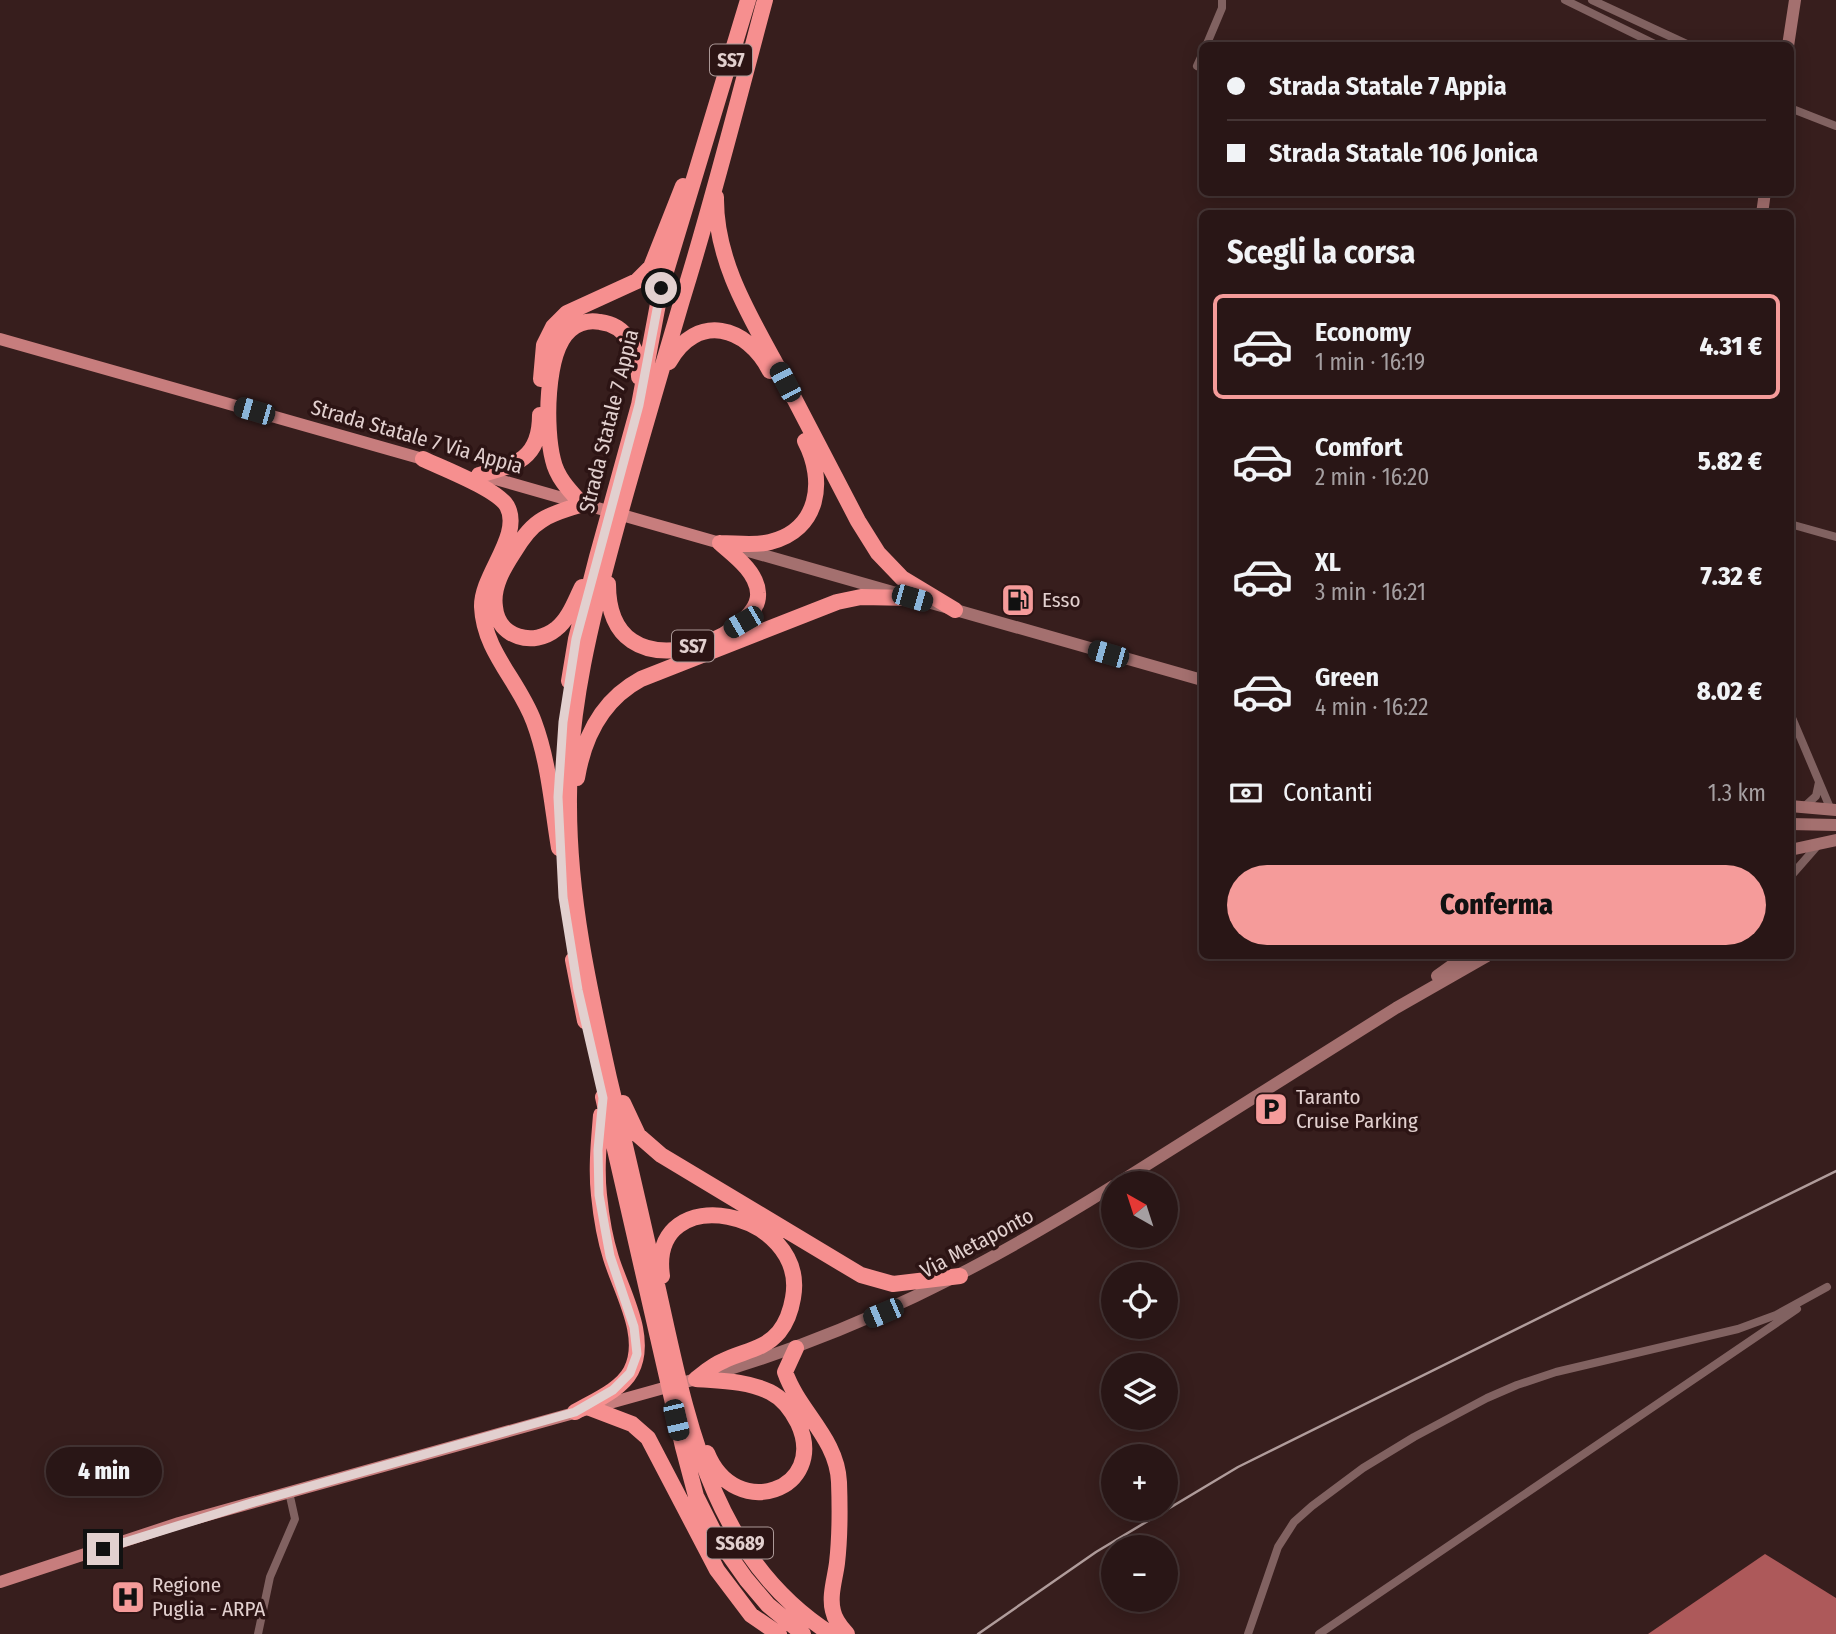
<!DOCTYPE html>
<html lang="it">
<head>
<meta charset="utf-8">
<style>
  :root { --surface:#291616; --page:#352323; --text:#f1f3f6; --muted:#a59fa1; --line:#453535; --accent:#f59b9a }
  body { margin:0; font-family:"Fira Sans Condensed",sans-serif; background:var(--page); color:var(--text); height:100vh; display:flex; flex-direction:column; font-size:26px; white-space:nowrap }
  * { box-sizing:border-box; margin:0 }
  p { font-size:23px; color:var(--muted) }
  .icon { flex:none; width:38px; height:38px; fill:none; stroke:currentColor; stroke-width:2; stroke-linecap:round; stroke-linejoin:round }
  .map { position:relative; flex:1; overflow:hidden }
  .side { position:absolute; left:1199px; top:210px; width:595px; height:749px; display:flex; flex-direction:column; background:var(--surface); border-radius:10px; box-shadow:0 4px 18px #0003,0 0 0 2px var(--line) }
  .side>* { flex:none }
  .top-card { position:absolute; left:1199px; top:42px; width:595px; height:154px; border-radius:10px; box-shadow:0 4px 18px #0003,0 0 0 2px var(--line); display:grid; align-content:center; height:154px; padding:0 28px; background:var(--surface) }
  .needle { width:46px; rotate:321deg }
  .controls { position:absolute; left:1101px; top:1171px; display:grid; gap:14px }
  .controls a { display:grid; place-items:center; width:77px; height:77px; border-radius:50%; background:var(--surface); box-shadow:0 4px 18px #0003,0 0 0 2px var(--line); font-size:35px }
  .end { position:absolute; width:32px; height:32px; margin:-16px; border:9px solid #e2d0cf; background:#111; box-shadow:0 0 0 4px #111 }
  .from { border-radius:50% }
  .bubble { position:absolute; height:49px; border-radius:24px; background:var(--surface); box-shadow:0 4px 18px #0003,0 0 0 2px var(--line); font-size:23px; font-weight:800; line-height:49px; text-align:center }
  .car { position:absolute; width:21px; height:42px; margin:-21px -10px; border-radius:9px; box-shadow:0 0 5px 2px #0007; background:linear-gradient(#222 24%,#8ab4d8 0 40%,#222 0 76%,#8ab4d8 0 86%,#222 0) }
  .top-card b { display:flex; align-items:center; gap:24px; height:66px; font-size:26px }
  .top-card b+b { border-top:2px solid var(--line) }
  .top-card i { width:18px; height:18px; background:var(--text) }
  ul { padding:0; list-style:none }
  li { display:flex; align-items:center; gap:21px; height:105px; margin:0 14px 10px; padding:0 14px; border:4px solid transparent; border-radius:10px }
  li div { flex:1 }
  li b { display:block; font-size:26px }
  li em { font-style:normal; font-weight:800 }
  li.selected { border-color:var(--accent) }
  li>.icon { width:63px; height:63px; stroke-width:1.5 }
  h2 { padding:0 28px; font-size:32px; line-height:84px }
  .pay { display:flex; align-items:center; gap:18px; height:77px; padding:0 28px; font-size:26px }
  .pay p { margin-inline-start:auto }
  .cta { display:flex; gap:14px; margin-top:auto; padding:14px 28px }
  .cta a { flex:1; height:80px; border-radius:42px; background:var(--accent); color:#111; font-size:28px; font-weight:800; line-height:80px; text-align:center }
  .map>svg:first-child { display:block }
</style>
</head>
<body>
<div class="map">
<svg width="1836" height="1634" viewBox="0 0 1836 1634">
  <rect width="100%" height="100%" fill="#371e1d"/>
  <path fill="#ad595a" d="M1765,1554L1836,1598V1634H1648Z"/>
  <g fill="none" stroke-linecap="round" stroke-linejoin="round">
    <path stroke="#816261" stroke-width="8" d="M1565,0L1659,46
      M1592,0L1691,46
      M1206,46L1222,8V0
      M1197,66L1202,55
      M1790,108L1836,126
      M1790,524L1836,537
      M1790,713L1831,810
      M1804,807L1816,796L1819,782
      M1790,877L1818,845
      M258,1634L270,1577L295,1519L289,1492
      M1248,1634L1278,1547L1294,1522L1312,1506L1363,1468L1414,1437L1487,1398L1517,1385L1556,1372L1738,1329L1776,1315L1827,1287
      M1319,1634L1797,1309"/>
    <path stroke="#a4706f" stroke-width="12" d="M1788,46L1795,0
      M1762,214L1765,192
      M738,548L1202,680
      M1790,806L1836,810
      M1790,824L1836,825
      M1790,850L1836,840
      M1437,976L1465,956
      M1118,1183L1396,1008L1487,956
      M703,1377C854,1334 980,1269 1113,1186"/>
    <path stroke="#c77d7d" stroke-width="12" d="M0,339L430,461
      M478,474L720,543
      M0,1582L179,1523L696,1379"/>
    <path stroke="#f68f8f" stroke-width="16" d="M765,0C738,100 713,201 682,300C660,375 638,449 617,525C592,616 568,710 569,805C569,898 589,988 609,1078C626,1148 642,1219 658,1289C687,1418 710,1557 831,1634
      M716,197C715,263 753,321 783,377C808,425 833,473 858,521L878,553L902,578L955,610
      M669,362C697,312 747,326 770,371
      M541,379L544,345L553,327L567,313L637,281L651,267L683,186
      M423,459C442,468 497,489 507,506C523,535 481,575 482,607C484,652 519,681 534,722C549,762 552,806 559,848
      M479,475C516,465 540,459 540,415
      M720,543C736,543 755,546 770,542C819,530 826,481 805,441
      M608,584C608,701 762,637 758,593C757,572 735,556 720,543
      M582,587C575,601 569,619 556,629C534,647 498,638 495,607C492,587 503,569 514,552C521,540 530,527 542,520C554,512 569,509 582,504C570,491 557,478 553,460C545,429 545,352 570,330C578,323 589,320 600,322C628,325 639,352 639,377
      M569,681L576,639L597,557L639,405L661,288L748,0
      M577,778C584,736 602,700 641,679L837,602L861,597L912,598
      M573,960L585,1021
      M603,1097L683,1447L696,1496L717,1538L746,1579L768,1605L803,1634
      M623,1103L638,1135L661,1155L861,1275L893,1284L960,1276
      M662,1276C648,1177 809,1210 793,1298C791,1310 787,1322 779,1332C764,1350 743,1351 723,1361C713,1365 705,1372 696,1379
      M796,1348L785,1372C799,1412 837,1438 839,1482C840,1509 840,1537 837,1563C835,1579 829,1596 833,1611C835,1621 841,1627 847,1634
      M696,1379C721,1381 747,1381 770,1392C782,1398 792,1411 798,1423C829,1490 735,1523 707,1453
      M590,1408L632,1424L648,1438L717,1570L751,1615L779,1634
      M575,1412C594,1401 621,1390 631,1371C649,1337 621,1291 611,1258C605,1239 601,1215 599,1195C596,1168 599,1141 601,1115"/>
    <path stroke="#b09c9b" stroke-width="2.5" d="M978,1634L1096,1552L1238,1467L1836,1171"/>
  </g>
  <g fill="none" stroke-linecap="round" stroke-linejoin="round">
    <path stroke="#e2d0cf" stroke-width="9" d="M103,1549L251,1503L575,1412L613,1390L630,1373L637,1354L634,1327L610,1256L599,1195L598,1150L603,1098L578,990L563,897L558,797L563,722L576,639L639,405L661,288"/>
  </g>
  <defs>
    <g id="fuel-square" transform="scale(1.75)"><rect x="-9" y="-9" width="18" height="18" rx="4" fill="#f59b9a" stroke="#2c1414"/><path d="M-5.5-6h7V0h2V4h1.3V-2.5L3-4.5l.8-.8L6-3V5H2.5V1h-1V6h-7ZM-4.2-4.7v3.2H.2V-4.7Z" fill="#111"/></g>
    <g id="parking-square" transform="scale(1.75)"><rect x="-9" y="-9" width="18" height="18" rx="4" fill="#f59b9a" stroke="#2c1414"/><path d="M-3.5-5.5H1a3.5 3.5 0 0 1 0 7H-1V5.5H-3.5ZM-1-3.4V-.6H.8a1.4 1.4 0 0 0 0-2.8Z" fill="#111"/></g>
    <g id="hospital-square" transform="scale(1.75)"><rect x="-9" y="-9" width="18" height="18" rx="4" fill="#f59b9a" stroke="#2c1414"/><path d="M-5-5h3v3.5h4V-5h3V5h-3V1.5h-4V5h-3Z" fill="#111"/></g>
  </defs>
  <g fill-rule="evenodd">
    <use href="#fuel-square" x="1018" y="600"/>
    <use href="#parking-square" x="1271" y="1109"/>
    <use href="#hospital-square" x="128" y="1597"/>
  </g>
  <g text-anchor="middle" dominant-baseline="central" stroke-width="7" stroke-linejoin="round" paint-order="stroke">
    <g fill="#2c1414" stroke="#ab9897" stroke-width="2">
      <rect x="710" y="44.5" width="42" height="31" rx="5"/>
      <rect x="672" y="630.5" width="42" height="31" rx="5"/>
      <rect x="707" y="1527.5" width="66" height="31" rx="5"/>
    </g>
    <g font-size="19" font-weight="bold" fill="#e2d0cf">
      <text x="731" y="60">SS7</text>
      <text x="693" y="646">SS7</text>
      <text x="740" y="1543">SS689</text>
    </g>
    <g font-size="21" fill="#e2d0cf" stroke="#2c1414">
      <text transform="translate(609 421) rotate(-76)">Strada Statale 7 Appia</text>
      <text transform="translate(417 437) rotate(16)">Strada Statale 7 Via Appia</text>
      <text transform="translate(977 1243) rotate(-28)">Via Metaponto</text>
    </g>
    <g font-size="21" fill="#e2d0cf" stroke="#2c1414" text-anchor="start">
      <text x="1042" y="600">Esso</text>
      <text x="1296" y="1097">Taranto<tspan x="1296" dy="24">Cruise Parking</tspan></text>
      <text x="152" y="1585">Regione<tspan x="152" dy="24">Puglia - ARPA</tspan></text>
    </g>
  </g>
</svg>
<div class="controls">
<a><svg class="needle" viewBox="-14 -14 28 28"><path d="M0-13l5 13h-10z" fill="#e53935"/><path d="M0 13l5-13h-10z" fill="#a59fa1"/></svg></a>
<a><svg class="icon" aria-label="locate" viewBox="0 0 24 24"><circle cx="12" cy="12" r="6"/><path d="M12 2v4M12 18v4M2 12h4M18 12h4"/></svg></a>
<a><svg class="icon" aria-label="layers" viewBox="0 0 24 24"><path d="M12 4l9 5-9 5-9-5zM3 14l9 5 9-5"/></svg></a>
<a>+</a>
<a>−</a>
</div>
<i class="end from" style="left:661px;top:288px"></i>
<i class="end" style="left:103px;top:1549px"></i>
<div class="bubble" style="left:46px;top:1447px;width:116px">4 min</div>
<i class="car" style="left:785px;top:382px;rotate:332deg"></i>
<i class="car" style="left:254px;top:411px;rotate:286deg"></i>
<i class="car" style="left:912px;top:598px;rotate:106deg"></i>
<i class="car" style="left:743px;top:622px;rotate:240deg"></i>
<i class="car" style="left:1108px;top:654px;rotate:286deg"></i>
<i class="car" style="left:883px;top:1313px;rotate:247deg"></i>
<i class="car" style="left:676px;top:1420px;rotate:167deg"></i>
<div class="top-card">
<b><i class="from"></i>Strada Statale 7 Appia</b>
<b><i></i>Strada Statale 106 Jonica</b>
</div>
<section class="side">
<h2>Scegli la corsa</h2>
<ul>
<li class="selected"><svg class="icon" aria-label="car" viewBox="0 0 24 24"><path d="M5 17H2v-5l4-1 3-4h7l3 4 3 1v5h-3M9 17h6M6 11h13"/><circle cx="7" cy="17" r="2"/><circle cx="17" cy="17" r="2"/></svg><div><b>Economy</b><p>1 min · 16:19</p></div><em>4.31 €</em></li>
<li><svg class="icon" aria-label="car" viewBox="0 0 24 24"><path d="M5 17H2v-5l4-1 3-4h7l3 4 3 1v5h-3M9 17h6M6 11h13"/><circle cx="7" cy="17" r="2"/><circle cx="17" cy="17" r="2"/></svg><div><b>Comfort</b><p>2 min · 16:20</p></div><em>5.82 €</em></li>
<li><svg class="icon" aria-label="car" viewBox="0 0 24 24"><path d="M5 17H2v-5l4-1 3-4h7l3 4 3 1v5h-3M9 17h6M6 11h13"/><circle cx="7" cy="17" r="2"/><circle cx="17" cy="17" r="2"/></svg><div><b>XL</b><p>3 min · 16:21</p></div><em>7.32 €</em></li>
<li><svg class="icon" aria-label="car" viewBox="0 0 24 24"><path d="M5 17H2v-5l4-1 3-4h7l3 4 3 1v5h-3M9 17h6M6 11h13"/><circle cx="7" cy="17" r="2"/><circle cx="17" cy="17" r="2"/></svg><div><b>Green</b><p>4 min · 16:22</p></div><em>8.02 €</em></li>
</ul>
<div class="pay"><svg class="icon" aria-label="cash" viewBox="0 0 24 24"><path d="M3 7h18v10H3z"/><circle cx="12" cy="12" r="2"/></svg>Contanti<p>1.3 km</p></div>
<div class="cta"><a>Conferma</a></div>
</section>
</div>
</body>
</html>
